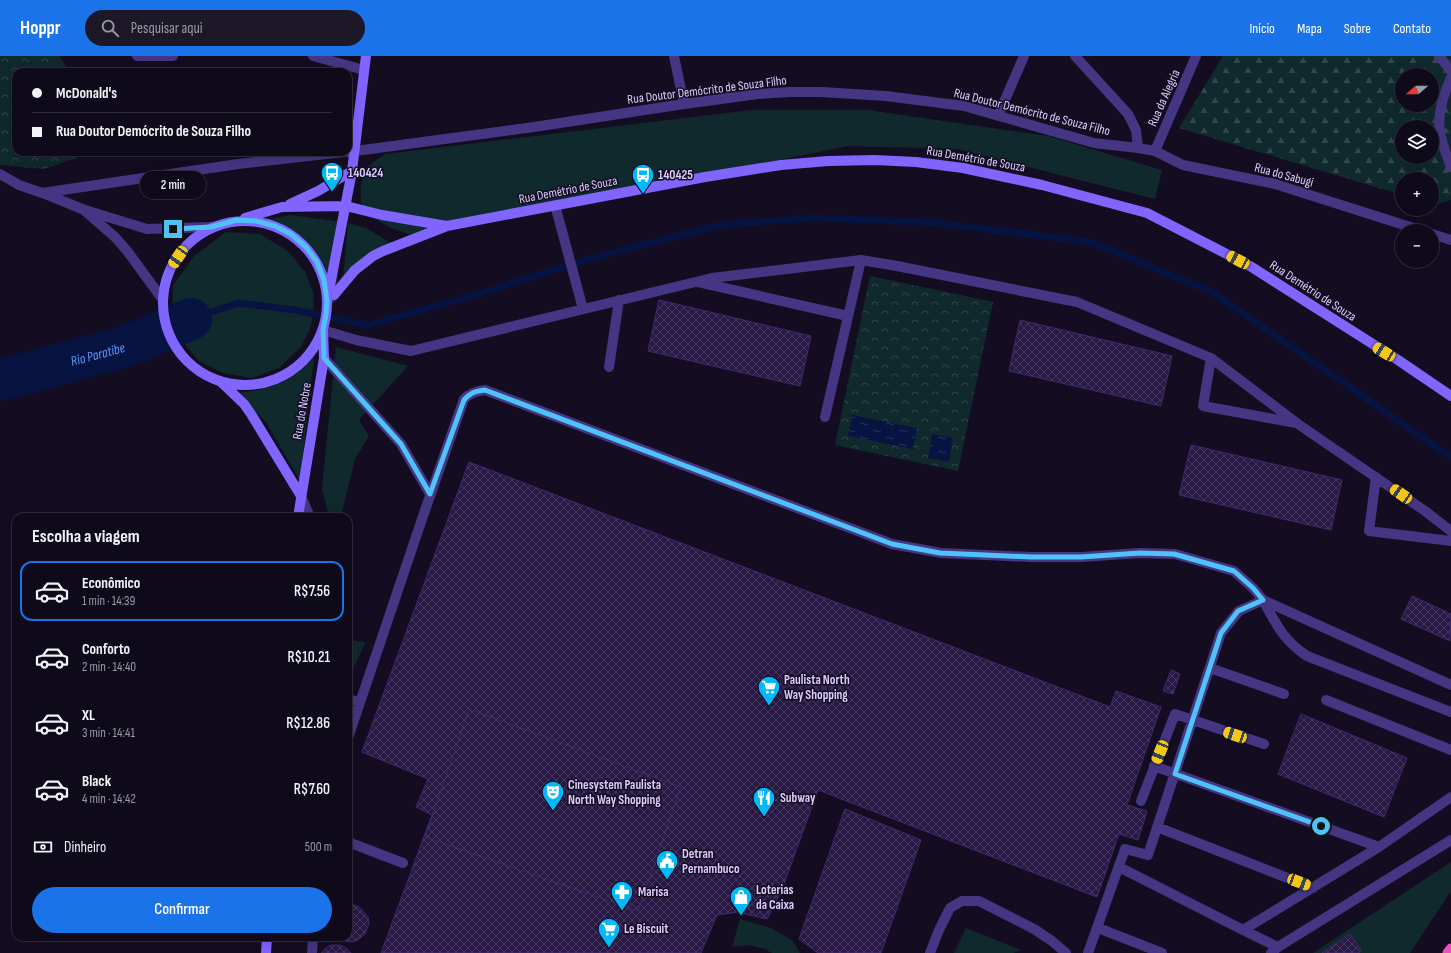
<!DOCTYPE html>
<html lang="pt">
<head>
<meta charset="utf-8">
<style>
  :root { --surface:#0f0a1a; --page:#1d1827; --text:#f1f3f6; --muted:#9b9aa2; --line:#2f2b39; --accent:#1a73e8 }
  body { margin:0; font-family:"Sofia Sans Condensed",sans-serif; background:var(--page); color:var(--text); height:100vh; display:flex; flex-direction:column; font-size:15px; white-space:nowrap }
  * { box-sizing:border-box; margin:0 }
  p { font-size:13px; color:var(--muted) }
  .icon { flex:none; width:22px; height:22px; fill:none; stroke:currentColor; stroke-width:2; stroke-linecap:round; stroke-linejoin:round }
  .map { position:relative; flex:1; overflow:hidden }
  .panel { position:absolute; left:12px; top:457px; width:340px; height:428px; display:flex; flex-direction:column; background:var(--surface); border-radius:12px; box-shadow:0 4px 16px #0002,0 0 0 1px var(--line) }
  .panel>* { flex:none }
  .top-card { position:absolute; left:12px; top:12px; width:340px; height:88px; border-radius:12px; box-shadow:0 4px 16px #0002,0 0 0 1px var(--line); display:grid; align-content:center; height:88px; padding:0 20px; background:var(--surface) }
  .needle { width:26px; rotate:249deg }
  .buttons { position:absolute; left:1395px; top:12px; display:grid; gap:8px }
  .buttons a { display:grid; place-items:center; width:44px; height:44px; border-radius:50%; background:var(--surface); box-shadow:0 4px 16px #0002,0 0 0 1px var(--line); font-size:20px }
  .end { position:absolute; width:18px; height:18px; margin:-9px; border:5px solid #4fc3f7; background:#111; box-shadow:0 0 0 2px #111 }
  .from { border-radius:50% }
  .bubble { position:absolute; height:28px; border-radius:14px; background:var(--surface); box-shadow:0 4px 16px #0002,0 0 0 1px var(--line); font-size:13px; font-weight:600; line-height:28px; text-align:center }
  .car { position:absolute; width:12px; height:24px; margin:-12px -6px; border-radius:5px; box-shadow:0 0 3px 1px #0007; background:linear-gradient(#f5c518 24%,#345 0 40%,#f5c518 0 76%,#345 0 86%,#f5c518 0) }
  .top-card b { display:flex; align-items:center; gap:14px; height:38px; font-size:15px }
  .top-card b+b { border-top:1px solid var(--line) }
  .top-card i { width:10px; height:10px; background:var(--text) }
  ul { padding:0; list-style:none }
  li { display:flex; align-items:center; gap:12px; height:60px; margin:0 8px 6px; padding:0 12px; border:2px solid transparent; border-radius:12px }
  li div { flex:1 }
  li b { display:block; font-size:15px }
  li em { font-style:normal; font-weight:600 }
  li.current { border-color:var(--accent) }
  li>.icon { width:36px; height:36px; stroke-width:1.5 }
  h2 { padding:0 20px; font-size:18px; line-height:48px }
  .pay { display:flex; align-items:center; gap:10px; height:44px; padding:0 20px; font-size:15px }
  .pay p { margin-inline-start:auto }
  .button { display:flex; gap:8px; margin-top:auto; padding:8px 20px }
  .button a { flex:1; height:46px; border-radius:24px; background:var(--accent); color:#fff; font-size:16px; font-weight:600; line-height:46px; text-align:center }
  header { display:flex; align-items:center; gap:24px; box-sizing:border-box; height:56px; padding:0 20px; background:var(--accent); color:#fff }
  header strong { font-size:19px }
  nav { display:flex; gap:22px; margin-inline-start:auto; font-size:14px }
  .search { width:280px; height:36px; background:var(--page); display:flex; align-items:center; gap:10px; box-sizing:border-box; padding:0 14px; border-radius:22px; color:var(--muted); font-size:15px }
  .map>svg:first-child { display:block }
</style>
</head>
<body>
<header>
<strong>Hoppr</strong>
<div class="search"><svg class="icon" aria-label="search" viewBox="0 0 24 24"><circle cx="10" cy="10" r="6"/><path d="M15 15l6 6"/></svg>Pesquisar aqui</div>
<nav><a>Início</a><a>Mapa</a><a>Sobre</a><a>Contato</a></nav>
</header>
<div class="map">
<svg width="1451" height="897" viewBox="0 0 1451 897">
  <defs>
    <pattern id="forest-firs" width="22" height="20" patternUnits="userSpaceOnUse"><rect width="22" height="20" fill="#0f292c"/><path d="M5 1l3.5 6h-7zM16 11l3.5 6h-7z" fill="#31474c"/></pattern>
    <pattern id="park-crowns" width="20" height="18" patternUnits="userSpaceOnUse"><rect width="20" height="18" fill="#0f292c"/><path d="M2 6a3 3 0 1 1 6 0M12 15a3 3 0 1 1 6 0" fill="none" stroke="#31474c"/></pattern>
    <pattern id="water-ripples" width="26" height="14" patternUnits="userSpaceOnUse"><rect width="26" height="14" fill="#071341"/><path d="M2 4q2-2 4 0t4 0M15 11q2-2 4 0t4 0" fill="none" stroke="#2b345e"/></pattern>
    <pattern id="building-cross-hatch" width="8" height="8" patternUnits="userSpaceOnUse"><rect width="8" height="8" fill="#281844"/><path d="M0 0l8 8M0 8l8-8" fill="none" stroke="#473860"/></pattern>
  </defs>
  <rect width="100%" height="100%" fill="#140d22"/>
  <path fill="#0f292c" d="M751,54H868L1048,80L1162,114L1155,143L957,93L848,90L411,179L391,172L375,163L361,147V129L365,112L385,98Z
    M291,159L342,166L336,242L329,251C327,243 327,234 325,226C319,207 307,187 289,177C279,171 267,169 256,166Z
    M348,167L366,172L399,192L367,209L342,234Z
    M226,176L260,178L288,195L305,216L313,236L314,250L311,271L301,291L279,312L252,322L223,317L199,305L180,283L172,259L173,229L194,200Z
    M336,291L408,310L359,364L369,380L355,403L341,461H329L322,432Z
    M314,301L300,425L266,366L238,337C274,332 289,328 314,301Z
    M348,584L366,586L348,623Z
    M1451,806V835L1410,897H1313Z
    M740,863L771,872L792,884L800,897H772L765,893L749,889L732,891Z
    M966,872L1021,894L1013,897H954Z"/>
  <path fill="url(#forest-firs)" fill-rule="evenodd" d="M1223,0H1451V144L1435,149L1432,148V123H1402V139L1179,72ZM1402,19H1432V49H1402ZM1402,71H1432V101H1402Z"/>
  <path fill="url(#park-crowns)" d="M0,0H59L70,16H16V96H77L76,102L44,113L0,109Z
    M870,220L993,246L958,415L835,389Z"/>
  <path fill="url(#water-ripples)" d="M852,359L917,372L913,393L848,380Z
    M932,378L953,382L949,406L928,402Z"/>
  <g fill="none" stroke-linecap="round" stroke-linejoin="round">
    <path stroke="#071341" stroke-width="7" d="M191,263L238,247L295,254L368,269L469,241L581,205L720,169L813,162L927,166L1091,186L1212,236L1451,401"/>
    <path stroke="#071341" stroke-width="42" id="s1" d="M0,324L124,291L191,263"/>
  </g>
  <path fill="url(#building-cross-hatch)" stroke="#422971" d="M659,244L811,280L800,330L648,295Z
    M1020,264L1172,300L1161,350L1009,315Z
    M1191,389L1342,424L1331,474L1179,439Z
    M469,406L1110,651L1116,635L1161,651L1127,749L1147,755L1138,784L1119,778L1097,841L818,734L781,836L767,863L737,856L717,859L701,897H381L432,759L416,751L428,723L362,696Z
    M1412,540L1451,558L1450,585L1401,563Z
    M1171,614L1180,618L1173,638L1163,635Z
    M469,653L681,731L638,855L425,781Z
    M1301,658L1407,702L1384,761L1278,718Z
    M845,753L921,784L881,897H818L799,883Z
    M348,849H354L359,851L368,861L369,867L365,878L356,885L350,886L345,885L338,881H348Z
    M1350,878L1361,895L1358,897H1322Z
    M332,889H339L345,891L351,897H321L327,891Z"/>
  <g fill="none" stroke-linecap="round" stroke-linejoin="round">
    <path stroke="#453683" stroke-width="10" d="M1439,0L1451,15
      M1451,22C1443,39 1437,57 1440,76C1442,88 1447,100 1451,111
      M555,149L583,253
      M698,226L848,260
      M323,274L356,284L411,295L712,222L861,204L897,210L1077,246L1211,302L1298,368L1425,455L1451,475
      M324,302L401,388L430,438
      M1211,302L1203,350L1296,367
      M609,311L619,244
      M825,361L861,204
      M1376,421L1369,475L1451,485
      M301,440L310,461
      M1210,612L1284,638
      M348,643L360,646
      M1326,644L1451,694
      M348,682L422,463L464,343C470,337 476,335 485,334L892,488L941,497L1031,501H1081L1140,497L1175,498L1234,515L1253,532L1263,544L1451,629
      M1154,710L1379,791
      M1141,745L1175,658L1264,688
      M1157,771L1313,832
      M348,786L403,807
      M1119,811L1243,874L1379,791L1451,741
      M1098,872L1162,897
      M1243,874L1278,891
      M312,897L313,881
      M930,897L939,874L950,852L962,845H979L1034,873L1052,885L1066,897
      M1088,897L1125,793L1148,799L1221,577L1239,555L1263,544C1276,568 1283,584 1307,600L1451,656
      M1271,897L1278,891L1451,784"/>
    <path stroke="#453683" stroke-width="10" d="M137,0H173
      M313,0L364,14
      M674,0L684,48
      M998,60L1024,0
      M1155,95L1196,0
      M348,96L534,71L684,48L758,38L790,36H821L886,40L964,50L1094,87L1138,92
      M0,118L19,129L42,137L238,108L344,96
      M43,137L82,153L147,173L211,171
      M85,155L116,182L128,196L163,244"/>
    <path stroke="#453683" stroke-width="10" d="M1075,0L1128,58L1136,74L1138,92L1155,95L1183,109L1275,128L1423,175
      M1432,178L1451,184
      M327,245L334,239"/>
    <path stroke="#8165ff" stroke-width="10" d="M290,148L318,135L352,115
      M245,162L282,151L346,150L382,159L447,170
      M163 247a82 82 0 1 1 164 0a82 82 0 1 1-164 0Z
      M329,235L352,115L366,0
      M334,239L355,214L373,200L383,195L447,170L705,121L781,109L828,105L875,104L916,106L963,112L1042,129L1147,157L1250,210L1398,304L1451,340
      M221,326L244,348L251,358L301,440
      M298,461L324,302L323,274
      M266,897L267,881"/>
    <path stroke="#ec4fc2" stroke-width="11" d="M1448,897L1451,893"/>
  </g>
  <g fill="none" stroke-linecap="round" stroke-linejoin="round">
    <path stroke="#4fc3f7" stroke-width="5" d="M173,173L211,171L237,164L256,165L275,170L291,178L306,191L317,206L324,224L327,245L326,258L323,274L324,302L401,388L430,438L464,344C470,337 475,335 485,334L892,488L940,497L1031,501H1081L1140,497L1174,498L1234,515L1253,532L1263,544L1238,555L1221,577L1175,718L1321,770"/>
  </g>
  <defs>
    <g id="bus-pin" transform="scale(1.15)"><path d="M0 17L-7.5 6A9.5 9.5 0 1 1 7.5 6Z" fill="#00b9f9" stroke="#140d22"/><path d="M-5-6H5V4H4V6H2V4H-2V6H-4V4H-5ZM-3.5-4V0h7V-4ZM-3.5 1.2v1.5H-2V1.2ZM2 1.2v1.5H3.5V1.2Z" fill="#fff"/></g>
    <g id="supermarket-pin" transform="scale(1.15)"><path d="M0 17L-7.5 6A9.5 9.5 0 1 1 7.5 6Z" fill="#00b9f9" stroke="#140d22"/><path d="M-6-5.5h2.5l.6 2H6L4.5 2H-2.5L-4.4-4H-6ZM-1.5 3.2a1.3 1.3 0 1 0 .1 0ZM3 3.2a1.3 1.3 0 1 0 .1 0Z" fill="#fff"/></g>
    <g id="theatre-pin" transform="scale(1.15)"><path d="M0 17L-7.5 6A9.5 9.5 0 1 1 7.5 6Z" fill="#00b9f9" stroke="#140d22"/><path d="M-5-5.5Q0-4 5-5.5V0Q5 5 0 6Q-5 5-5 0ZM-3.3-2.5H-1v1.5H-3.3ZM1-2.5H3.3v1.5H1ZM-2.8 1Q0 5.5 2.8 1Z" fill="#fff"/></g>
    <g id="restaurant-pin" transform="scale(1.15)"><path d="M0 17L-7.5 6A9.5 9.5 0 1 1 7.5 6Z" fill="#00b9f9" stroke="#140d22"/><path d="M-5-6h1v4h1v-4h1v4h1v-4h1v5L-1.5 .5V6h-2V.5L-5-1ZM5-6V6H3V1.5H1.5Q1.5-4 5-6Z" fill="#fff"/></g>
    <g id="civic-pin" transform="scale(1.15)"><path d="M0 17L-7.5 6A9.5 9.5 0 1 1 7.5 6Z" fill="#00b9f9" stroke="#140d22"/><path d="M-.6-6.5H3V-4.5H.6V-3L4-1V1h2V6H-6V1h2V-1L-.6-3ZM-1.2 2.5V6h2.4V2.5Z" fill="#fff"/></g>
    <g id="pharmacy-pin" transform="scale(1.15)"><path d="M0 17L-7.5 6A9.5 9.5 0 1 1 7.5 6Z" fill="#00b9f9" stroke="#140d22"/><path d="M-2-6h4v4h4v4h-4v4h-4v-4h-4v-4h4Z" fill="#fff"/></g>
    <g id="shop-pin" transform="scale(1.15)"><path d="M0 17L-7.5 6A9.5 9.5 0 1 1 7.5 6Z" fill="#00b9f9" stroke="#140d22"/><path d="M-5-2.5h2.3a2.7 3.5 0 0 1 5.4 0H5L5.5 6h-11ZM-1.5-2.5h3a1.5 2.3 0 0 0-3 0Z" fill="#fff"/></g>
  </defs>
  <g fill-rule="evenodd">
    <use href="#bus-pin" x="332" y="117"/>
    <use href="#bus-pin" x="643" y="119"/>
    <use href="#supermarket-pin" x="769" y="631"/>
    <use href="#theatre-pin" x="553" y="736"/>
    <use href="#restaurant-pin" x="764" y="742"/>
    <use href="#civic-pin" x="667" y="805"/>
    <use href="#pharmacy-pin" x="622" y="836"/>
    <use href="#shop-pin" x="741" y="841"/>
    <use href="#supermarket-pin" x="609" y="873"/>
  </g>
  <g text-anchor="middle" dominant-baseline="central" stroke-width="3" stroke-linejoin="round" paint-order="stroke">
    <g font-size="13" fill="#dbceff" stroke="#140d22">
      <text transform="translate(707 34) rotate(-7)">Rua Doutor Demócrito de Souza Filho</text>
      <text transform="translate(1164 42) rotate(-66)">Rua da Alegria</text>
      <text transform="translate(1032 56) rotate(14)">Rua Doutor Demócrito de Souza Filho</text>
      <text transform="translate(976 103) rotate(10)">Rua Demétrio de Souza</text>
      <text transform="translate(1284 119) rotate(15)">Rua do Sabugi</text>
      <text transform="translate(568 134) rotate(-11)">Rua Demétrio de Souza</text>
      <text transform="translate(1313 235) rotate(33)">Rua Demétrio de Souza</text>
      <text transform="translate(302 355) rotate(-80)">Rua do Nobre</text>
    </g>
    <g font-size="13" font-weight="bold" fill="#dbceff" stroke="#140d22" text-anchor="start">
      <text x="348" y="117">140424</text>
      <text x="658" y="119">140425</text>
      <text x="784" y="624">Paulista North<tspan x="784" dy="15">Way Shopping</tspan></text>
      <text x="568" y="729">Cinesystem Paulista<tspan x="568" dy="15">North Way Shopping</tspan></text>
      <text x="780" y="742">Subway</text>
      <text x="682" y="798">Detran<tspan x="682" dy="15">Pernambuco</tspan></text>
      <text x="756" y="834">Loterias<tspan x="756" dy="15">da Caixa</tspan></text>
      <text x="638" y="836">Marisa</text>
      <text x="624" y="873">Le Biscuit</text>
    </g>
    <g font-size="14" font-style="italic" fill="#5c9aff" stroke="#140d22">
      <text stroke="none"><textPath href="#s1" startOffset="101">Rio Paratibe</textPath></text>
    </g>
  </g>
</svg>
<div class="buttons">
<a><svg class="needle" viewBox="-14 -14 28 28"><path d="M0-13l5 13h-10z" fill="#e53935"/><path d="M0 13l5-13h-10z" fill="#9b9aa2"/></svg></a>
<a><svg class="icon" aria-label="layers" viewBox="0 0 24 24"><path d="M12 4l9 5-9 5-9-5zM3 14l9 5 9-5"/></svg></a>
<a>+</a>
<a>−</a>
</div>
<i class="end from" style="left:1321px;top:770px"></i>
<i class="end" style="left:173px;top:173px"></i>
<div class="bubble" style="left:140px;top:115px;width:66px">2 min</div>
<i class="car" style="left:178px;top:201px;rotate:214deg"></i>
<i class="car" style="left:1238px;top:204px;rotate:298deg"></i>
<i class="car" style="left:1384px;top:296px;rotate:302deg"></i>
<i class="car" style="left:1401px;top:438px;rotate:304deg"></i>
<i class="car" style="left:1235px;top:679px;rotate:289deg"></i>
<i class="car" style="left:1160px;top:696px;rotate:202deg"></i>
<i class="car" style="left:1299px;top:826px;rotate:111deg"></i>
<div class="top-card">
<b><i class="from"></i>McDonald's</b>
<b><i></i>Rua Doutor Demócrito de Souza Filho</b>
</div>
<section class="panel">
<h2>Escolha a viagem</h2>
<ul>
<li class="current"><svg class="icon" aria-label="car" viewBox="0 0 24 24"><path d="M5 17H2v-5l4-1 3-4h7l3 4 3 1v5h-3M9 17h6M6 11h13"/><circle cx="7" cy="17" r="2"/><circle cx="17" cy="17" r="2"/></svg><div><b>Econômico</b><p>1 min · 14:39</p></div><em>R$7.56</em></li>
<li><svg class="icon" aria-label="car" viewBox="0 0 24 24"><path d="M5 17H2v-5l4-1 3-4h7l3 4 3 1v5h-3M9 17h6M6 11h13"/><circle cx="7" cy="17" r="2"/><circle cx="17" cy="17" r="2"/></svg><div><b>Conforto</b><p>2 min · 14:40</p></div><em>R$10.21</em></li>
<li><svg class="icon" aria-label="car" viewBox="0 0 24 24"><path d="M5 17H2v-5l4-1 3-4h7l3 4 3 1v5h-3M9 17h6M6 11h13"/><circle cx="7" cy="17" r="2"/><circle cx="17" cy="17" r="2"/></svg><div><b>XL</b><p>3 min · 14:41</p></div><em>R$12.86</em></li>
<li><svg class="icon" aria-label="car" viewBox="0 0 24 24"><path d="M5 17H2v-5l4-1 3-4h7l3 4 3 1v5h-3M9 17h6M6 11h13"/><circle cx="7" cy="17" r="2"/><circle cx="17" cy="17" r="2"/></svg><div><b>Black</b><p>4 min · 14:42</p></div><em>R$7.60</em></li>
</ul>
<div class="pay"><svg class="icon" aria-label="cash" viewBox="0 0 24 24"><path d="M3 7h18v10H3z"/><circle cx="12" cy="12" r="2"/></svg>Dinheiro<p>500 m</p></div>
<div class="button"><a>Confirmar</a></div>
</section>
</div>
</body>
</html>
